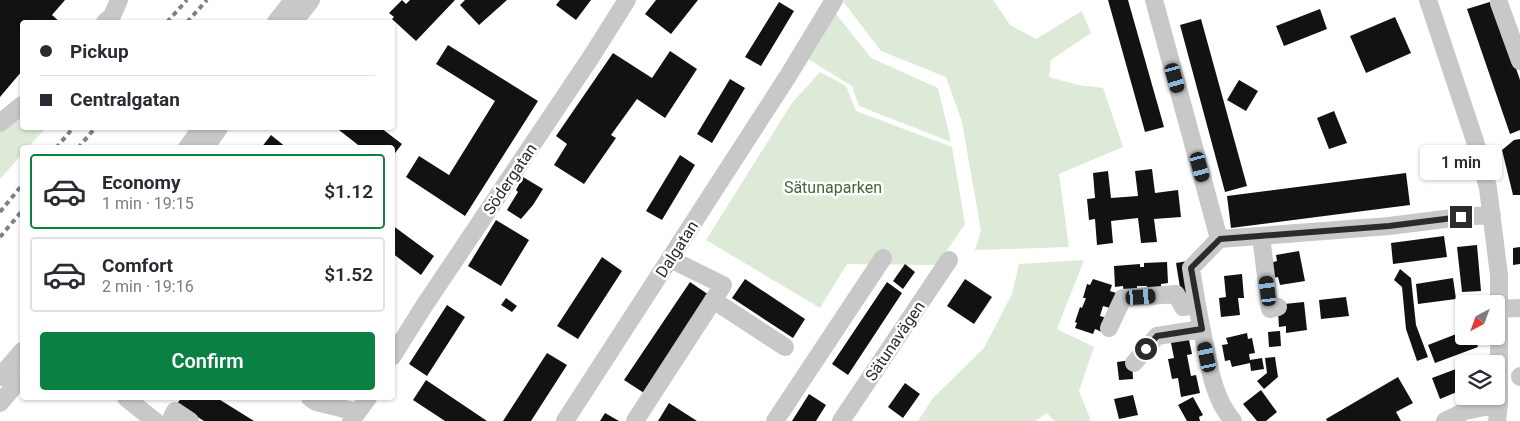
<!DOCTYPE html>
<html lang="en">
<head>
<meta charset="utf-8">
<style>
  :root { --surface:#fff; --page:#f2f2f3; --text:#2b2b33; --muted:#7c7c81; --line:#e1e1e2; --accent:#0b8043 }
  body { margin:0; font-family:Roboto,sans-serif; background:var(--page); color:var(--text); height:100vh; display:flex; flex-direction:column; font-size:19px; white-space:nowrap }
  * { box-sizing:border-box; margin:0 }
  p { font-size:16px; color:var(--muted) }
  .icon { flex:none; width:28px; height:28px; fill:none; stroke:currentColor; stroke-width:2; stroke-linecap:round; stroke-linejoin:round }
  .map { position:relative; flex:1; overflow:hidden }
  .sheet { position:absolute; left:20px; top:145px; width:375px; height:255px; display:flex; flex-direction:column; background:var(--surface); border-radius:5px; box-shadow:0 1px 4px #0004 }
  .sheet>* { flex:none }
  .guide { position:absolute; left:20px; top:20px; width:375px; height:110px; border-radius:5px; box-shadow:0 1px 4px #0004; display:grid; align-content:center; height:110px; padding:0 20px; background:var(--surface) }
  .needle { width:32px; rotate:221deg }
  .controls { position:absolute; left:1455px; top:295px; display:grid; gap:10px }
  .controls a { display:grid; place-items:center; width:50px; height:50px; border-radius:5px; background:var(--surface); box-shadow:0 1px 4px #0004; font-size:25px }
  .end { position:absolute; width:22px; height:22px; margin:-11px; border:6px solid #2b2b2b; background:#fff; box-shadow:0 0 0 2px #fff }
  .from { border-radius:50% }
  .bubble { position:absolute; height:35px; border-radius:5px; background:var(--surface); box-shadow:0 1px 4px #0004; font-size:16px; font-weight:600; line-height:35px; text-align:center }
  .car { position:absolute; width:15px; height:30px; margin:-15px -8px; border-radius:6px; box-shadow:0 0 4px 1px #0007; background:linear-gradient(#222 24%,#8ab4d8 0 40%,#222 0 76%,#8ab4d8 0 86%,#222 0) }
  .guide b { display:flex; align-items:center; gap:18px; height:48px; font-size:19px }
  .guide b+b { border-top:1px solid var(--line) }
  .guide i { width:12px; height:12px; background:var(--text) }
  ul { padding:9px 0 0; list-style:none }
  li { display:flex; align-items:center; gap:15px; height:75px; margin:0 10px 8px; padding:0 10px; border:2px solid var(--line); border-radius:5px }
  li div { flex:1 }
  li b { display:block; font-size:19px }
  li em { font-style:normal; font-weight:600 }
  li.current { border-color:var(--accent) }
  li>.icon { width:45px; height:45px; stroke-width:1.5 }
  .action { display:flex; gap:10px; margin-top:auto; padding:10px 20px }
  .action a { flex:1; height:58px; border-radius:5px; background:var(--accent); color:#fff; font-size:20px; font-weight:600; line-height:58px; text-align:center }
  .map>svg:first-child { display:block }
</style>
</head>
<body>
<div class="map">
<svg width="1520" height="421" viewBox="0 0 1520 421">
  <rect width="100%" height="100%" fill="#fff"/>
  <path fill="#ddead8" d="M842,0H993L1010,25L1036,39L1082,11L1091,33L1051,60L1049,77L1078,85L1103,88L1123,147L1059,174L1069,247L975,250L981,231L962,122L946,77L881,51Z
    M833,10L871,58L938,88L951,142L859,106L852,86L808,59Z
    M820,72L846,86L856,111L952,147L965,224L937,265L847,264L820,308L706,240L792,103Z
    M22,116V128H46L28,147L22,148V154L0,179V130Z
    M1084,260L1057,329L1094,347L1079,391L1091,421H1054L1047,413L1035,421H918L933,398L984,348L1012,294L1019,264Z"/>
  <path fill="#121212" d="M0,0H65L52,15L60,22H22V71L0,97Z
    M402,0L406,4L410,0H455L416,41L392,19L394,17L389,13Z
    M465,0H507L479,25L460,5Z
    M560,0H591L576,20L556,5Z
    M656,0H698L671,34L645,14Z
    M1108,0H1128L1164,127L1145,132Z
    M1493,1L1520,80V130L1510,134L1467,9Z
    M779,2L794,11L761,66L745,57Z
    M1320,9L1327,29L1284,46L1276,26Z
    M1395,17L1411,53L1366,73L1350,36Z
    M1201,19L1247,186L1225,192L1180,25Z
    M448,45L538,101L465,216L406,177L419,156L449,175L495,101L436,64Z
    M670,51L697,69L665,118L637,99L611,135L616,138L584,184L554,165L567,144L556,136L613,53L652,78Z
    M730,79L745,88L712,143L697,134Z
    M1239,80L1258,91L1246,111L1227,100Z
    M1334,111L1347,143L1329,149L1317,118Z
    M341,128H381L402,144L392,157V148H362L339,130Z
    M271,135L287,148H261Z
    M1520,139V195H1513L1502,150L1514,140Z
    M680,155L695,165L662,220L646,211Z
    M1152,169L1155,193L1178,190L1181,217L1154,219L1157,242L1141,243L1138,218L1111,221L1113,243L1097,245L1095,219L1089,220L1087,199L1095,198L1093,173L1108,171L1111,198L1138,196L1135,171Z
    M1406,173L1410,205L1231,228L1227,196Z
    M523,177L543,189L533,205L521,219L507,210L518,192L516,190Z
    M496,220L529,240L501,286L468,266Z
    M392,225L434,256L421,275L392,253Z
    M1444,236L1447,257L1393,264L1391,243Z
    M1477,245L1481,291L1462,292L1457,247Z
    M1520,247V264L1513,265V248Z
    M1299,251L1305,281L1280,285L1278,277L1272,278L1270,263L1277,261L1276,255Z
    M602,257L622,271L578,339L557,326Z
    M1188,261L1194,298L1182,300L1176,263Z
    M1167,262L1168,283L1161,284V290L1147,291V286H1137V293L1124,294L1123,286L1115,287L1114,266L1140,264V267H1144V263Z
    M905,264L915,272L903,289L893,281Z
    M1400,269L1411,278L1416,325L1428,357L1417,361L1406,329L1402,287L1394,280Z
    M1242,274L1244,298H1238L1240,315L1221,317L1219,298L1226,297L1224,276Z
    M1453,278L1456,299L1418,304L1416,284Z
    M745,279L805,319L793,338L732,298Z
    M965,279L992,297L974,324L947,306Z
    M1093,279L1112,285L1110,291L1116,293L1110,308L1103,306L1100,316L1107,318L1102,332L1095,329L1093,334L1075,328L1077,323L1075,322L1080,307L1082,308L1086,298H1083L1087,284L1090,285Z
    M690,282L709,295L644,393L624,380Z
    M887,282L902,293L848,375L832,364Z
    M1346,297L1349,316L1321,319L1319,300Z
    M506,298L517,306L512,312L501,305Z
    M1304,302L1307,330L1286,333V326L1279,327L1278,311L1284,304Z
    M447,305L465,317L427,376L409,364Z
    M1280,331L1281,346L1269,347L1268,332Z
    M1464,331V336H1474L1478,347L1435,363L1428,345Z
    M1247,333L1248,339L1252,338L1255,353L1249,354L1250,360L1262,358L1264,369L1251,371L1250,363L1232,367L1230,360L1225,361L1222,345L1228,344L1226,338Z
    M1188,335L1192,354L1187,355L1191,376L1196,375L1200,393L1181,397L1178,378L1172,379L1168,359L1174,358L1170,338Z
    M547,353L567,365L531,421H503Z
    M1275,357L1278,377L1264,389L1257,381L1267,373L1265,358Z
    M1132,360L1133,379L1119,380L1117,362Z
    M1464,366V389L1440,399L1432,378Z
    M1398,377L1413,403L1396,412L1401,421H1327L1326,419Z
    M426,380L487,421H445L413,400Z
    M905,383L920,394L903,418L888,407Z
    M1261,390L1277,412L1266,421H1257L1243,404Z
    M809,394L826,405L816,421H792Z
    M1133,395L1138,415L1119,419L1114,399Z
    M1193,397L1203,415L1199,417L1200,421H1187L1178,405Z
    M181,398H217L254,421H204L177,404Z
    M669,403L697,421H658Z
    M605,413L619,421H600Z"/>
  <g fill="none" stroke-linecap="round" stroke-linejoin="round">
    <path stroke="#c8c8c8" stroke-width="18" d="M1154,0L1219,239
      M1428,0L1475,141L1488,188L1499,275V404L1497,421
      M1499,3L1520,61
      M105,22L112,16L119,0
      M276,22L293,0
      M294,22L311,0
      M0,123L22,105
      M187,148L201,128
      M205,148L219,128
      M1261,236L1270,309L1278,307
      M1219,239L1389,226L1461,217L1492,215
      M1219,239L1191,268C1195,294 1199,319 1205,345C1210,372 1215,400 1233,421
      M713,300L785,347
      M1499,309L1520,308
      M1109,328L1123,298L1176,294L1183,307L1197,305
      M392,357L424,306L591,57L627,0
      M1134,363L1157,336L1202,329
      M1520,376V377
      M0,377L22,351
      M126,398L155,421
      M310,398L316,402L357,412
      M0,403L22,377
      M170,421L175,411L190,421
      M351,421L368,398
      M565,421L788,76L834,0
      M635,421L723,285L670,259
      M775,421L883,258
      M841,421L949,260
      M1445,421L1465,411L1499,404"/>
    <path stroke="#808080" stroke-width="4" stroke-dasharray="5 4" stroke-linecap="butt" d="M167,22L187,0
      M187,22L207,0
      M56,148L73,128
      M78,148L95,128
      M0,212L22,185
      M0,237L22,211"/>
  </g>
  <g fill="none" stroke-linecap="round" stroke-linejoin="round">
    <path stroke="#2b2b2b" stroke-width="6" d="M1146,349L1157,336L1202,329L1191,268L1220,239L1389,226L1461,217"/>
  </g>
  <g text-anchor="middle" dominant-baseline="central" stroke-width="5" stroke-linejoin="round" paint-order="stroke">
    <g font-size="16" fill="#2b2b2b" stroke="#fff">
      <text transform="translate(510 179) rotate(-56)">Södergatan</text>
      <text transform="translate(677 249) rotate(-57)">Dalgatan</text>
      <text transform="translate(895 341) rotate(-56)">Sätunavägen</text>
    </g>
    <g font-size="16" fill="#436838" stroke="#fff">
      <text x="833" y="187">Sätunaparken</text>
    </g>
  </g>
</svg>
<div class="controls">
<a><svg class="needle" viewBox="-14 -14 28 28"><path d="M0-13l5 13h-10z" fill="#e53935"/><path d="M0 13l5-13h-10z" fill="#7c7c81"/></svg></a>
<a><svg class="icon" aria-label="layers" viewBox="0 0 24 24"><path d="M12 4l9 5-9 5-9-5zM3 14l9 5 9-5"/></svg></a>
</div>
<i class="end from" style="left:1146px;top:349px"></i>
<i class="end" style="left:1461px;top:217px"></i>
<div class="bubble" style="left:1420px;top:145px;width:82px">1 min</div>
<i class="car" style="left:1175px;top:78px;rotate:164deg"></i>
<i class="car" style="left:1200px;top:167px;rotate:165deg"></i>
<i class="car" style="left:1268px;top:291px;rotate:353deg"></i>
<i class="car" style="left:1141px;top:297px;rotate:86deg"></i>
<i class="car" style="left:1207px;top:357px;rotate:348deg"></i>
<div class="guide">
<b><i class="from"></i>Pickup</b>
<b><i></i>Centralgatan</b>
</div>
<section class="sheet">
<ul>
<li class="current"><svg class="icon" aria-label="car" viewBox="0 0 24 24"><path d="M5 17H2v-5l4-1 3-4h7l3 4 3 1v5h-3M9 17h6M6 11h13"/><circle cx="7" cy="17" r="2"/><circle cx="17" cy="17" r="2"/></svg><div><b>Economy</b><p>1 min · 19:15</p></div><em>$1.12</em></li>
<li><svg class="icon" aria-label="car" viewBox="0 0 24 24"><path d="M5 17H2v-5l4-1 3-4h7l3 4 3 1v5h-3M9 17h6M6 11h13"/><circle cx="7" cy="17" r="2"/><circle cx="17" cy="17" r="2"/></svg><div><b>Comfort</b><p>2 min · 19:16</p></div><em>$1.52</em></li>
</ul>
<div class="action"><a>Confirm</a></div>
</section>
</div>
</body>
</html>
